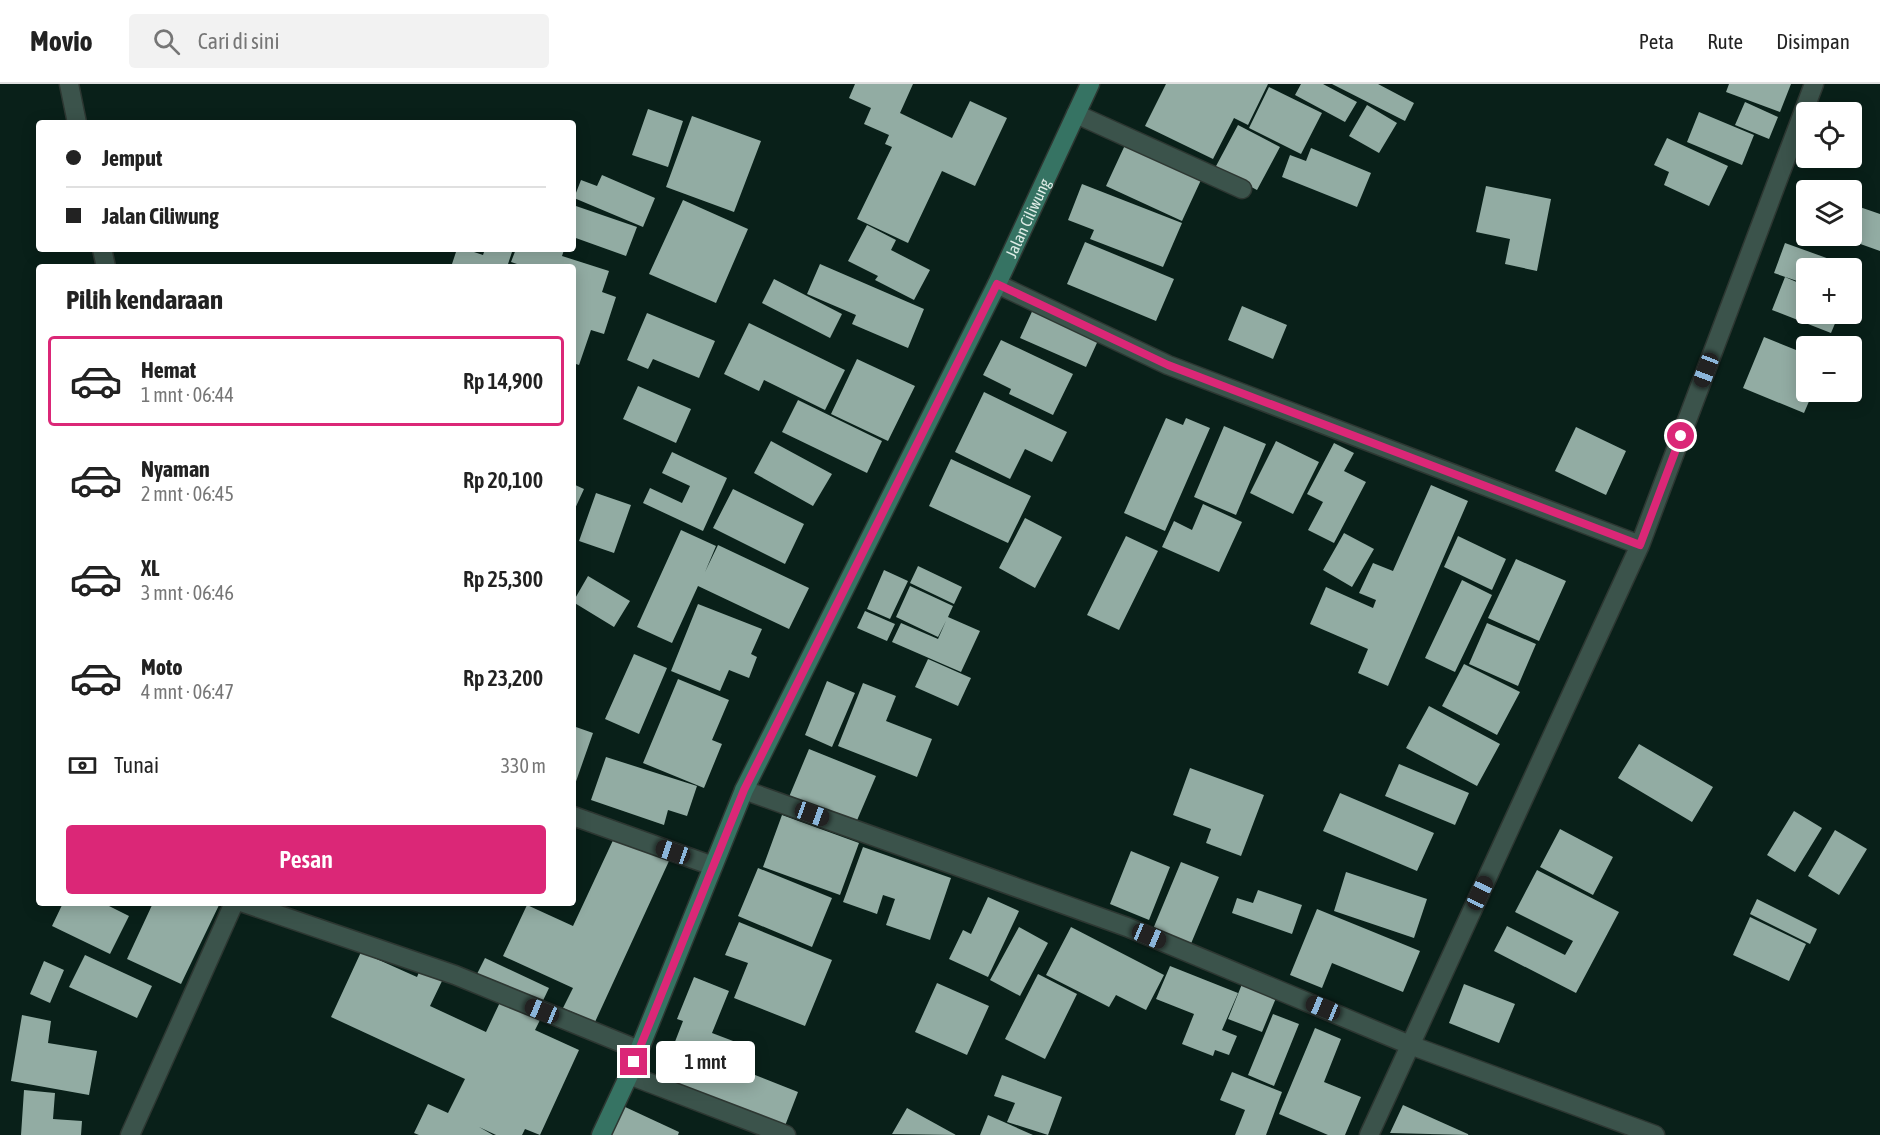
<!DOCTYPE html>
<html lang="id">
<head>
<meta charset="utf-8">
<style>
  :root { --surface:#fff; --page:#f2f2f2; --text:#222; --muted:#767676; --line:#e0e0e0; --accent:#db2777 }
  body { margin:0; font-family:"Asap Condensed",sans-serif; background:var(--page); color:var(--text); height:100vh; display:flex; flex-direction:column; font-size:22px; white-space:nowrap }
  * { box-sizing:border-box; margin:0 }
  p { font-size:20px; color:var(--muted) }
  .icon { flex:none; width:33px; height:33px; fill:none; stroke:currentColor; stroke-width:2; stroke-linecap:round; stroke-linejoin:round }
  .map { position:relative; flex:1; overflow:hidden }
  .drawer { position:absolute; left:36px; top:180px; width:540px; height:642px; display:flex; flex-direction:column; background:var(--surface); border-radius:6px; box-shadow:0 3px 15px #0003 }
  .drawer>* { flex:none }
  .hud { position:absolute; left:36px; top:36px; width:540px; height:132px; border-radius:6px; box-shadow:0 3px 15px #0003; display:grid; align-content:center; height:132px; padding:0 30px; background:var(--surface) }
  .fabs { position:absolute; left:1796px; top:18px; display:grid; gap:12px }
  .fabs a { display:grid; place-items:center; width:66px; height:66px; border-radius:6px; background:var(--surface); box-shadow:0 3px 15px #0003; font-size:30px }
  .end { position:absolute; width:27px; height:27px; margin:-14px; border:8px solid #db2777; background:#fff; box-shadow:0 0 0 3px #fff }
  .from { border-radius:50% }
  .bubble { position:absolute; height:42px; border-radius:6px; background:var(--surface); box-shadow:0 3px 15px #0003; font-size:20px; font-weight:600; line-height:42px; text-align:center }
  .car { position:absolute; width:18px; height:36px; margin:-18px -9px; border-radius:8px; box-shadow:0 0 4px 2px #0007; background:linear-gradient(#222 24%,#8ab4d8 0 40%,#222 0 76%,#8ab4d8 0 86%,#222 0) }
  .hud b { display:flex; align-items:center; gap:21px; height:57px; font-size:22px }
  .hud b+b { border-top:2px solid var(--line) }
  .hud i { width:15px; height:15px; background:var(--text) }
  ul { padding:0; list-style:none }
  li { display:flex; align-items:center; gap:18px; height:90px; margin:0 12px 9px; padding:0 18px; border:3px solid transparent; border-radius:6px }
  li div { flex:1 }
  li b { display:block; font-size:22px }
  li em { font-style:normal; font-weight:600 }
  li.on { border-color:var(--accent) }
  li>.icon { width:54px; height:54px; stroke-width:1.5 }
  h2 { padding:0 30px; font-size:27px; line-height:72px }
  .pay { display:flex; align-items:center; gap:15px; height:66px; padding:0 30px; font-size:22px }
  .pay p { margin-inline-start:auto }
  .primary-button { display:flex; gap:12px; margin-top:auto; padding:12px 30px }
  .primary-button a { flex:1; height:69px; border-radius:6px; background:var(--accent); color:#fff; font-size:24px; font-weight:600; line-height:69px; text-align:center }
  header { display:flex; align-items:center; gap:36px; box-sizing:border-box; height:84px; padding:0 30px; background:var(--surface); border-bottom:2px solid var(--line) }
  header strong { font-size:28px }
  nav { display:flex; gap:33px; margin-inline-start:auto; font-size:21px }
  .search { width:420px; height:54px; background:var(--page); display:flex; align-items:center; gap:15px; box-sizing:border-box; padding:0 21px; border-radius:6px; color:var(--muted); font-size:22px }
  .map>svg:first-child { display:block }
</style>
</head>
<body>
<header>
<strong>Movio</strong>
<div class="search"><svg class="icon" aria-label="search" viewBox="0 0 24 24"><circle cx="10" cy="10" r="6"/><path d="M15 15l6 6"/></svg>Cari di sini</div>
<nav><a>Peta</a><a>Rute</a><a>Disimpan</a></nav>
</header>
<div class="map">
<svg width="1880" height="1051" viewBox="0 0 1880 1051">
  <rect width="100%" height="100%" fill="#092019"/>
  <path fill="#92aca3" d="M855,0H913L900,29L952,54L970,17L1007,34L975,102L942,87L908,159L857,135L892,63L885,60L889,51L864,40L871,24L849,14Z
    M1166,0H1268L1248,41L1234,34L1213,75L1145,42Z
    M1301,0H1323L1357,18L1345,38L1295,11Z
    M1332,0H1378L1414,19L1405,37Z
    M1729,0H1791L1780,28L1726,8Z
    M1269,3L1322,29L1301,70L1249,44Z
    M1745,18L1778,33L1769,55L1735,41Z
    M1367,21L1397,39L1379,69L1349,52Z
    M648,25L683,37L668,83L632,71Z
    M1699,28L1754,51L1742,81L1687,58Z
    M692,32L761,57L734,128L666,103Z
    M1238,41L1280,63L1257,106L1215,84Z
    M1667,54L1728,82L1709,122L1664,101L1669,88L1654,81Z
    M1125,61L1201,96L1182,137L1106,102Z
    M1311,64L1371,89L1357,123L1282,93L1290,71L1306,77Z
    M602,91L655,114L643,143L574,114L581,96L597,102Z
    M1082,100L1182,139L1163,183L1090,155L1094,146L1068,136Z
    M1486,102L1551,115L1537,187L1505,180L1510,155L1476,148Z
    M683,116L748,145L716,219L649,190Z
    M1851,120L1880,130V167L1838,152H1851Z
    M573,121L637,143L626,172L573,153Z
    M867,141L896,156L891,166L930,186L914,216L875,196L878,192L848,177Z
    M1085,158L1174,195L1156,237L1067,200Z
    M1785,159L1846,181L1845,184H1806V200L1774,189Z
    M457,165H465L483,171L485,165H513L507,183H451Z
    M516,165H562L564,166L562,172L609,187L602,208L616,213L604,250L591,246L579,281L573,279V183H526L511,178Z
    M820,180L924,225L908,264L852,240L856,231L807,210Z
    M1785,193L1806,202V230H1839L1831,249L1772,226Z
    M774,195L842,230L830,254L762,219Z
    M1035,221L1101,250L1086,283L1020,254Z
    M1242,222L1287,241L1273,275L1228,256Z
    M647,229L715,257L699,294L653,275L648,285L627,276Z
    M749,239L845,286L825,326L764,296L759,307L724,290Z
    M1764,253L1806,270V308H1813L1804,329L1743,304Z
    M1001,256L1073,290L1053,331L1009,310L1011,305L983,291Z
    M857,275L915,302L888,357L831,330Z
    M638,302L691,325L676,359L623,335Z
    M984,308L1067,348L1052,378L1025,365L1010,395L955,368Z
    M798,316L882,357L867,389L782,348Z
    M1166,334L1183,341L1186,334L1210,344L1165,447L1124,429Z
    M1224,342L1266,360L1236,431L1194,413Z
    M1576,343L1626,367L1606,411L1555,387Z
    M771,357L832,390L813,422L754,389Z
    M1276,357L1319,378L1293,430L1250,409Z
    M1334,359L1354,369L1344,387L1366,398L1334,459L1308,446L1323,418L1307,410Z
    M672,368L727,394L703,447L643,419L650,404L682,419L690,402L662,389Z
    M951,375L1031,412L1008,459L929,422Z
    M573,400L584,405L573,429Z
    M1431,401L1468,417L1388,602L1358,589L1368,565L1310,540L1326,503L1373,524L1376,516L1359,509L1373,479L1393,487Z
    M733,405L804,440L785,480L713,444Z
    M596,409L631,421L614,469L579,457Z
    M1203,420L1242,438L1219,488L1162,463L1174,437L1192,446Z
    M1025,434L1062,453L1035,504L999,484Z
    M681,446L716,462L705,488L718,461L809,504L789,545L698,502L672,559L637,543Z
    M1344,449L1374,465L1352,503L1323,486Z
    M1126,452L1158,467L1119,546L1087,531Z
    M1458,452L1506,475L1492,506L1444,483Z
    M1516,475L1566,497L1539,557L1488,534Z
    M918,482L962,503L954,520L910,499Z
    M884,486L908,497L890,535L867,525Z
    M588,492L630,517L614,543L573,518Z
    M1462,496L1492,511L1455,588L1425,574Z
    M910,502L953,522L948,533L980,547L961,588L892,558L901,539L938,555L946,537L938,553L896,533Z
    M698,520L762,545L751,570L757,573L749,594L729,586L720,607L671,587Z
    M865,527L895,540L887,557L857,544Z
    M1487,539L1536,560L1518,602L1469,580Z
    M634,570L667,584L639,650L605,635Z
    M928,575L971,594L958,622L915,603Z
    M1464,580L1520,608L1497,651L1442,622Z
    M678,595L729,616L712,656L722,660L704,704L643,679Z
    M827,597L855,609L832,663L805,651Z
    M863,599L896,612L886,637L932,655L917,693L838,662Z
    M1429,622L1500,660L1477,702L1406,664Z
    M573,642L593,649L573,706Z
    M1639,660L1713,703L1692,738L1618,694Z
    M809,665L876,692L855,741L789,713Z
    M606,673L697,702L687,732L668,726L664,741L591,716Z
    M1399,680L1469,709L1455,741L1385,712Z
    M1190,684L1264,711L1241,772L1206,759L1211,745L1173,731Z
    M1340,709L1434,749L1417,787L1323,747Z
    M1794,727L1822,744L1795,788L1767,771Z
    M782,731L859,759L840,811L763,783Z
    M1560,745L1613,773L1593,811L1540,783Z
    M1835,746L1867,765L1839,811L1808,792Z
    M615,752L669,777L595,938L563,924L573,904L503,872L527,821L573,842Z
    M863,763L951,794L930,856L886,841L895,815L883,811L877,830L843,818Z
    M1131,767L1170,783L1149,836L1110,820Z
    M1181,778L1219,793L1190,862L1153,845Z
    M758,784L832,814L812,863L738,832Z
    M1537,786L1619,828L1576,909L1494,867L1507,842L1565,871L1573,857L1515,828Z
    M1346,788L1427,815L1414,854L1334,827Z
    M1258,806L1302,821L1292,850L1232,829L1237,814L1253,819Z
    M988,813L1019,827L988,893L949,875L963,846L971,850Z
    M1757,815L1817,845L1810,860L1750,830Z
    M63,819H103L129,832L110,870L52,842Z
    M153,819H220L181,900L127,875Z
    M1317,825L1420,867L1403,908L1332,879L1322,904L1290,891Z
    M1750,833L1806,860L1789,897L1733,871Z
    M739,838L832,876L805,942L734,914L748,879L725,871Z
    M1019,843L1048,859L1020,912L990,896Z
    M1071,843L1164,891L1146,926L1116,911L1109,923L1046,891Z
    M361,868L417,893L420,886L442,897L430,922L486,948L502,914L542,932L535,946L579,966L540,1051L525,1045L522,1051H496L479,1043L493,1051H419L414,1049L428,1020L448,1029L465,995L331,933Z
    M85,871L152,902L137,934L69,903Z
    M485,874L549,904L539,925L474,896Z
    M44,877L64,886L50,919L30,910Z
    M1170,882L1238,909L1222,946L1237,952L1229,971L1215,966L1213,972L1182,960L1194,930L1156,915Z
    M1038,890L1077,910L1045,975L1005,955Z
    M694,893L729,907L712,949L741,960L732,982L798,1008L783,1047L659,999L683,937L677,935Z
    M937,899L989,922L967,971L915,948Z
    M1242,900L1276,914L1262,948L1228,935Z
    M1464,900L1515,920L1499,959L1449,939Z
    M1273,930L1299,940L1274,1002L1248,991Z
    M22,931L51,937L48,959L97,967L89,1011L11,997Z
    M1315,944L1341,955L1324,998L1361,1013L1345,1051H1328L1279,1030Z
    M1232,988L1282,1008L1266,1051H1235L1245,1026L1220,1016Z
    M1002,991L1062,1013L1048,1051L1007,1038L1015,1019L994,1012Z
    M24,1006L55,1009L53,1035L82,1037L81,1051H21Z
    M1403,1021L1470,1051L1390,1049Z
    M623,1022L679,1048L678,1051H610Z
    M907,1024L956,1051L892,1050Z
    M988,1031L1033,1051H980Z"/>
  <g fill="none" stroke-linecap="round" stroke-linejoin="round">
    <g stroke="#2d3732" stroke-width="21">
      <path id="lane" d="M69,0L77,39
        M1076,30L1242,105
        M102,165L106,183"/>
    </g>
    <g stroke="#2d3732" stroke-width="21">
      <path id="street" d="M997,200L1168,281L1640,461
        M744,706L1127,843L1410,961L1655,1051
        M573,732L713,782
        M244,819L455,891L639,966
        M629,991L786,1051
        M130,1051L234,819
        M1369,1051L1640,461L1814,0"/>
    </g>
    <g stroke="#2d3732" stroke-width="21">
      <g id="secondary">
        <path id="s1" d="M601,1051L629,991L744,706L997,200L1090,0"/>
      </g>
    </g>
    <use href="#lane" stroke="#3b534b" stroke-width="18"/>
    <use href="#street" stroke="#3b534b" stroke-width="18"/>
    <use href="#secondary" stroke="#367363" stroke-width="18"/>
  </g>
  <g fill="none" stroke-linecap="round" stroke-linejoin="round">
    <path stroke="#db2777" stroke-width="8" d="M634,978L744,706L997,200L1168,281L1640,461L1681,352"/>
  </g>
  <g text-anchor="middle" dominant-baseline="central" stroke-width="6" stroke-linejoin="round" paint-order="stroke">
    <g font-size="16" fill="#dfede7" stroke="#092019">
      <text stroke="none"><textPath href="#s1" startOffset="1012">Jalan Ciliwung</textPath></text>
    </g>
  </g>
</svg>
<div class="fabs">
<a><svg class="icon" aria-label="locate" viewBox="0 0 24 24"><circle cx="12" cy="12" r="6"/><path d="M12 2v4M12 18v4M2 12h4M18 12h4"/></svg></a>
<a><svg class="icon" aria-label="layers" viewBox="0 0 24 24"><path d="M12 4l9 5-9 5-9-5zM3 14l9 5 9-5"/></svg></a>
<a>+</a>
<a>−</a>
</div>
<i class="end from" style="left:1681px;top:352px"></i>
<i class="end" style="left:634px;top:978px"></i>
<div class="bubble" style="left:656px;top:957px;width:99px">1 mnt</div>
<i class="car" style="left:1706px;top:286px;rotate:201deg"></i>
<i class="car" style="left:812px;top:730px;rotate:110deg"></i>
<i class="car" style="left:673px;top:768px;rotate:289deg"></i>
<i class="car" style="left:1480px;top:809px;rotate:25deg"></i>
<i class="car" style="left:1149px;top:852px;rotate:113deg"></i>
<i class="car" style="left:1323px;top:924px;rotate:292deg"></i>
<i class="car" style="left:542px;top:927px;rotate:292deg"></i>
<div class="hud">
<b><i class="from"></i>Jemput</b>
<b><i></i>Jalan Ciliwung</b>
</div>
<section class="drawer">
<h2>Pilih kendaraan</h2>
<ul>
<li class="on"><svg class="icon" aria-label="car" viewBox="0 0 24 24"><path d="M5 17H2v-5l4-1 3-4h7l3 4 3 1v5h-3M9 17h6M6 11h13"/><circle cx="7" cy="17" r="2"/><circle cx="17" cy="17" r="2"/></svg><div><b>Hemat</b><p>1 mnt · 06:44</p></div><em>Rp 14,900</em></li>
<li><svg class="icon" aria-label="car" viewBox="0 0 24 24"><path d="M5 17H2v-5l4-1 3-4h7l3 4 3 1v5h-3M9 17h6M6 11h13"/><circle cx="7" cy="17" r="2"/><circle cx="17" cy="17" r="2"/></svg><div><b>Nyaman</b><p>2 mnt · 06:45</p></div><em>Rp 20,100</em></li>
<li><svg class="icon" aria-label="car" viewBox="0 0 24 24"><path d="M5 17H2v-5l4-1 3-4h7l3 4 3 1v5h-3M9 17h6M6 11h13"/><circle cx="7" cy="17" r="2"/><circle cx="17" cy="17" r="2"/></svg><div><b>XL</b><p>3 mnt · 06:46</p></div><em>Rp 25,300</em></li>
<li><svg class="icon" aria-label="car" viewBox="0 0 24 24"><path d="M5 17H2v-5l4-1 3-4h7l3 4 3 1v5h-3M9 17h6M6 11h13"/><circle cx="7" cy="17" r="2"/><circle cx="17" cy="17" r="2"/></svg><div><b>Moto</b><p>4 mnt · 06:47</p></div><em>Rp 23,200</em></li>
</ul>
<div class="pay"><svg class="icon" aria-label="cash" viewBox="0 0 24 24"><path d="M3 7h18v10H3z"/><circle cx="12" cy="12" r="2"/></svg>Tunai<p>330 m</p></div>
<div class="primary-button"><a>Pesan</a></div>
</section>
</div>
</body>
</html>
